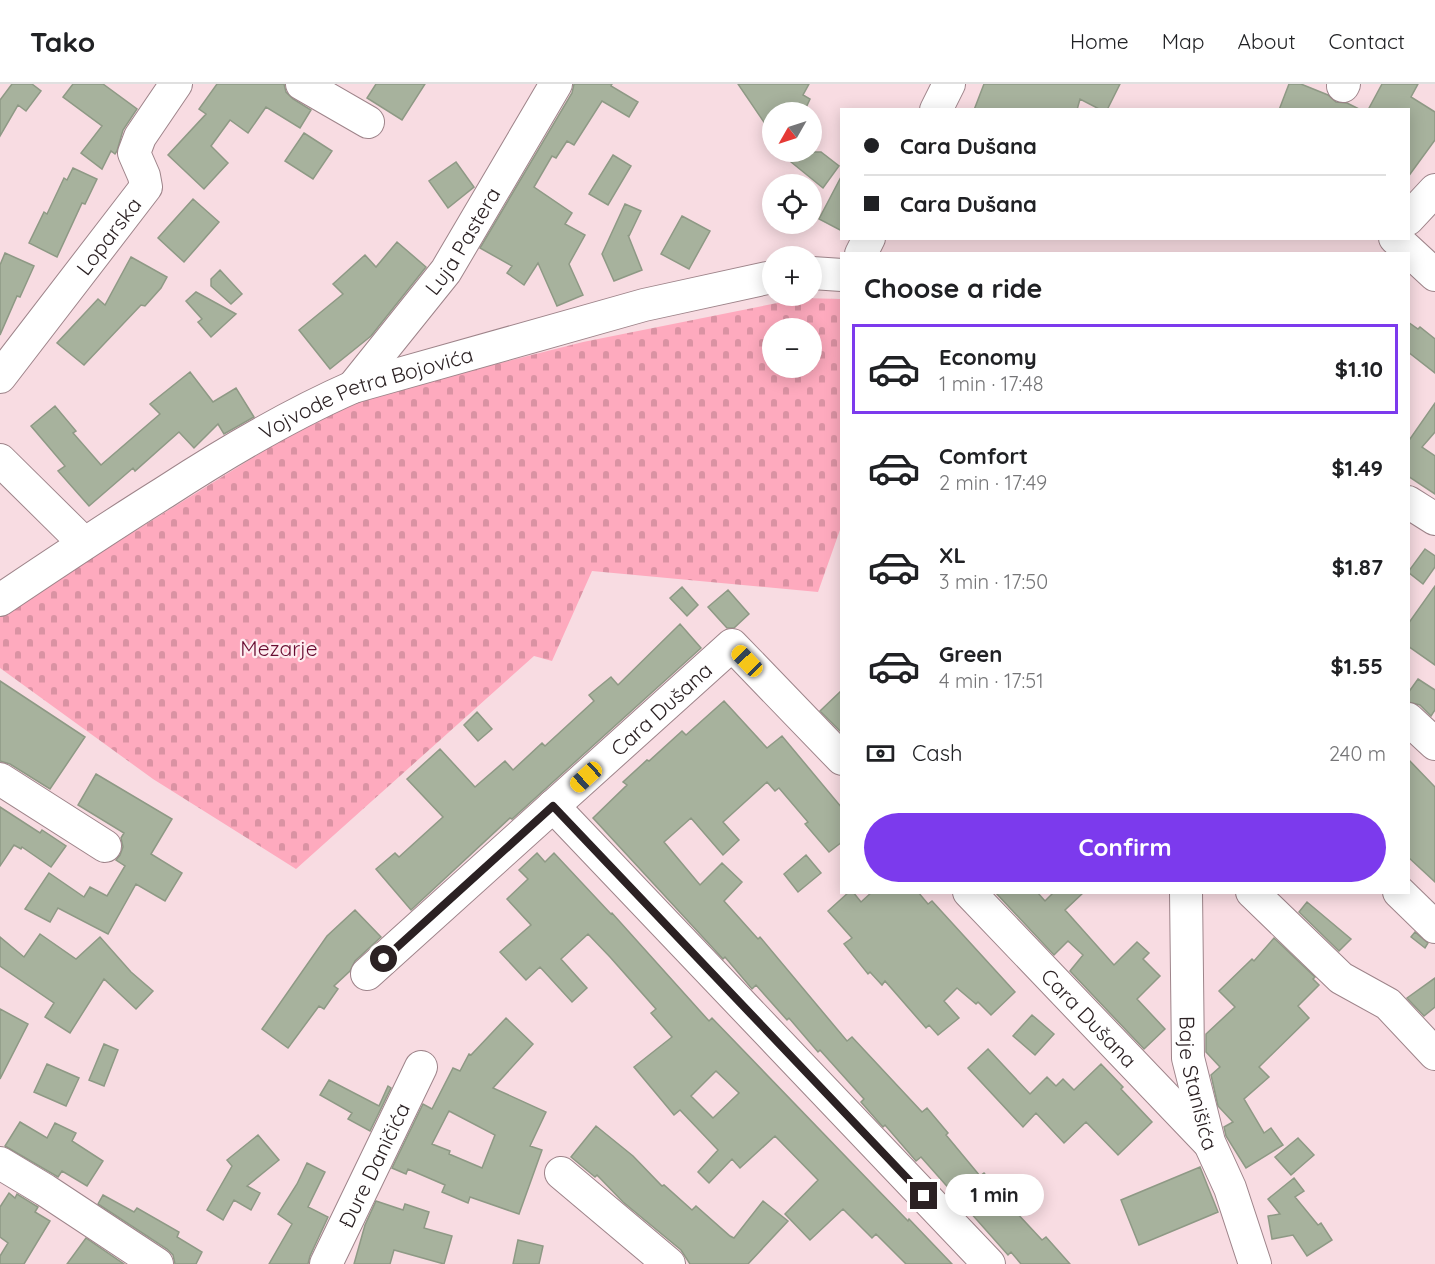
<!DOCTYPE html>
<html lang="en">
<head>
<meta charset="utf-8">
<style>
  :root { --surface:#fff; --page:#f6f6f6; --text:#202124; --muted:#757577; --line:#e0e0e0; --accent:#7c3aed }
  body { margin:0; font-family:Quicksand,sans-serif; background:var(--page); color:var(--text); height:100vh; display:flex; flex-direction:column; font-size:22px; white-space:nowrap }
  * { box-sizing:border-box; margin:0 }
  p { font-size:20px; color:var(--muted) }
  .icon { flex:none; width:33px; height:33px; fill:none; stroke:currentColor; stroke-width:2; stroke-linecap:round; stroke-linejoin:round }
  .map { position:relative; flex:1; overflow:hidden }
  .panel { position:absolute; left:840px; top:168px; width:570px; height:642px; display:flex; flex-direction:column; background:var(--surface); border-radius:0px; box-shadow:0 3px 15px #0003 }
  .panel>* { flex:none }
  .guide { position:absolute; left:840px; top:24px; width:570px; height:132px; border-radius:0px; box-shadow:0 3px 15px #0003; display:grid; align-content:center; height:132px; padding:0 24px; background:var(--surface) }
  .needle { width:39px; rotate:231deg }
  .controls { position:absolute; left:762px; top:18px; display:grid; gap:12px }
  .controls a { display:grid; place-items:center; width:60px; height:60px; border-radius:50%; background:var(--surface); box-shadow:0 3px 15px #0003; font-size:30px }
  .end { position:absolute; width:27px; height:27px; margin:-14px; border:8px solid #2b2123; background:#fff; box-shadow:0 0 0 3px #fff }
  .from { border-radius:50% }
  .bubble { position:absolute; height:42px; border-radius:21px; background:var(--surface); box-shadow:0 3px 15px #0003; font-size:20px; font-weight:700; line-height:42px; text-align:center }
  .car { position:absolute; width:18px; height:36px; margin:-18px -9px; border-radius:8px; box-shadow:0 0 4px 2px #0007; background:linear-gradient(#f5c518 24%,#345 0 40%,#f5c518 0 76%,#345 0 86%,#f5c518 0) }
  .guide b { display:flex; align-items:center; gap:21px; height:57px; font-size:22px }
  .guide b+b { border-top:2px solid var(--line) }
  .guide i { width:15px; height:15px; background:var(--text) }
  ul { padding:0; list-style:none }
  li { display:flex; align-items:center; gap:18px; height:90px; margin:0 12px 9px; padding:0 12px; border:3px solid transparent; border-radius:0px }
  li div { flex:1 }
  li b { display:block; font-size:22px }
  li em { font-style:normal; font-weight:700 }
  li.selected { border-color:var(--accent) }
  li>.icon { width:54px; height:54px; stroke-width:1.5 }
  h2 { padding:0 24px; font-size:27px; line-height:72px }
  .pay { display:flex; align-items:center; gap:15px; height:66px; padding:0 24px; font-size:22px }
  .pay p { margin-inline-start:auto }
  .cta { display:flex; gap:12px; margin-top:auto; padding:12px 24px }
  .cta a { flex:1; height:69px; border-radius:36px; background:var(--accent); color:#fff; font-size:24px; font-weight:700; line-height:69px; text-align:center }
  header { display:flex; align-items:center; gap:36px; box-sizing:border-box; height:84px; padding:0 30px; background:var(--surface); border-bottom:2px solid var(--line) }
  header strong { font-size:28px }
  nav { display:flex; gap:33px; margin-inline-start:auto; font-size:21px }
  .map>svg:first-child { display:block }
</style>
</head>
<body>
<header>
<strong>Tako</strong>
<nav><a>Home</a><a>Map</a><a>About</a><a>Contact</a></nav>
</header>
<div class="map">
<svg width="1435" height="1180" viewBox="0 0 1435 1180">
  <defs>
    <pattern id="cemetery-stones" width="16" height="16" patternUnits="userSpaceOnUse" patternTransform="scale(1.5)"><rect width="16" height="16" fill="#feaabe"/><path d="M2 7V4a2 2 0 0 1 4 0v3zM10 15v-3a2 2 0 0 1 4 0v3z" fill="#da92a3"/></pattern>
  </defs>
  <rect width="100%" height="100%" fill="#f8dce2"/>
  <path fill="url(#cemetery-stones)" fill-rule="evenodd" d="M802,214L841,215V443L818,508L592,487L552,577L534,572L296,785L153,695L0,584V531L315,335L370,312L583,258ZM772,244H812V284H772Z"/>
  <path fill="#a7b29d" stroke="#8e9985" stroke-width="1.5" fill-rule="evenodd" d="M12,0H32L41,7L26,27L18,21L0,52V16Z
    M73,0H103L137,25L123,46L117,67L115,70L111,67L102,85L81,69L102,42L63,13Z
    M217,0H284L286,8L293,15L311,26L300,44L266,23L248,49L230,36L211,62L228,79L204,105L168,71L206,30L199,25Z
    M376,0H425L402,36L367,14Z
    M574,0H612L611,2L638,18L629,33L602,17L574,61L567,57L556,74L552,72L534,103L572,129L565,140L585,151L569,180L583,211L557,222L538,179L524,201L507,189L512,182L480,164L572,9Z
    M738,0H809L803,11L810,15L804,28H772V50Z
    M984,0H1120L1107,26H1101L1080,15L1077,26H974Z
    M1289,0H1301L1328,11L1336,18L1347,19L1361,26H1279Z
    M1382,0H1418L1411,13L1435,28V56L1408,93V26H1368Z
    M304,49L332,67L313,95L285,77Z
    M799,68H821L839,82L823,104L791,78Z
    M613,71L631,82L608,121L589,110Z
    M456,78L474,103L448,124L429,97Z
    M73,84L97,95L85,120L82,119L57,173L29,159L44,128L47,130L64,94L67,96Z
    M842,91V147L819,135Z
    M193,115L219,138L184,178L158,154Z
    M625,120L641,127L629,152L628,151L642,186L614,197L602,170Z
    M682,132L710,147L689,185L661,170Z
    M397,158L426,183L371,252L330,285L299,246L343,210L333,200L365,171L376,183Z
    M5,169L34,182L20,213L17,212L0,251V181Z
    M131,173L167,193L161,204L145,222L141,221L84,281L57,259L98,215L105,221Z
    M220,186L242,210L231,220L211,202V195Z
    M196,208L236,230L211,253L198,238L202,235L186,217Z
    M1408,238L1418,245L1420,243L1435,255V289L1408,268Z
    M190,288L213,318L236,304L254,333L224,350L218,340L194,364L179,348L135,387L133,384L89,422L58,387L65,382L31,342L55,322L76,347L73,349L101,381L160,330L150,320Z
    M1435,319V348L1422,363L1435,372V410L1408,392V354L1410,355Z
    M1425,465L1435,472V483L1423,500L1408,488Z
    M1435,502V581L1408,562V540Z
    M682,503L698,521L687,532L670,514Z
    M728,506L749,530L734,544H727L708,523Z
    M680,540L701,564L512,735L510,734L411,826L376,785L395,769L399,773L443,733L407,695L440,665L475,703L505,677L513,686L542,659L545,662L594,617L589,611L611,593L618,601Z
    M1418,595L1435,606V626L1431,632L1420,621L1408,618V609Z
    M0,597L85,653L50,705L10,680L0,677Z
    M842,606V649L820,627Z
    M724,617L767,664L782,652L842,724V758L829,768L805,740L808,738L779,704L775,707L767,698L723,738L739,756L723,771L691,734L664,758L700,801L722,779L742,798L724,817L758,855L760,853L847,957L852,953L922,1028L927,1024L948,1049L946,1051L980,1092L984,1089L1003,1112L1002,1113L1042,1156L1046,1153L1070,1180H1021L1011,1168L1008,1171L921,1073L916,1077L885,1041L883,1043L875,1034L861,1018L864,1015L820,966L818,968L789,934L787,936L756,901L752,905L725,873L723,875L593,734L627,701L623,698L647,676L649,677L682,647L686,651Z
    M477,628L492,645L478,657L464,641Z
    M1408,675L1435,703V798L1408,773Z
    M96,690L172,735L151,770L182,789L165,817L136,800L108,850L58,824L50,838L25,825L49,789L84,813L90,803L107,812L125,782L116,776L120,771L123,763L121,754L124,749L78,721Z
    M0,723L40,749L42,746L66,762L51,783L22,763L21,765L14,761L0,782Z
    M537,769L545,778L554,769L611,830L612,829L709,937L712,934L874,1102L908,1137L909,1135L952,1180H906L876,1150L872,1154L843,1125L810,1156L785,1130L818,1096L775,1052L740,1084L732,1075L709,1099L698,1088L718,1066L680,1026L674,1031L634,983L672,953L651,929L656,925L610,873L588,850L561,875L587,904L572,918L540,883L526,896L500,868L531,841L507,815L528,795L519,786ZM716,987L739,1009L713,1034L691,1012Z
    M806,771L821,789L798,808L784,790Z
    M849,808H853L861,818L872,808H918L928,820L932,817L1015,908L991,931L978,918L976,920L957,904L944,917L959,934L938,951L929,941L926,944L885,897L882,901L870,888L868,890L844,860L852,854L828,827Z
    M995,808H1037L1045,817L1054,808H1084L1065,826L1114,881L1137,858L1149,869L1143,875L1160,892L1137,915L1165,945L1144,965L1070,887L1083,871L1068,857L1054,871Z
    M1307,818L1351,855L1339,867L1299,828Z
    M355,826L381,853L355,877L350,887L334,902L338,905L324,925L319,922L288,964L262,945L327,852Z
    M1415,848L1428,859L1425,864L1411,853Z
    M40,850L76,875L100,853L131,888L153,907L136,925L104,895L70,949L45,933L54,919L0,882V853L24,873Z
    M1274,854L1315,893L1313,895L1319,901L1298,922L1309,934L1259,983L1269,993L1244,1015L1264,1049L1271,1044L1283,1061L1246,1084L1226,1052L1224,1043L1233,1038L1218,1022L1211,991L1220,983L1206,968V950L1235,923L1219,907L1252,875L1254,877Z
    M1435,894V923L1424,932L1407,914Z
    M0,925L28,940L0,995Z
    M1032,931L1054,950L1035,971L1013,952Z
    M506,934L533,960L493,1004L546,1028L530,1062L542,1066L519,1130L470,1113L468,1119L442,1108L445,1101L408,1085L406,1090L392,1084L423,1020L432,1025L453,984L460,987L469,970L471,971ZM449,1027L495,1051L482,1084L449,1070L450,1067L432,1060Z
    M104,960L118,966L104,1002L89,996Z
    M988,965L1030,1010L1047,993L1056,1002L1063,995L1074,1006L1101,980L1123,1003L1121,1005L1152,1038L1118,1071L1086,1038L1064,1059L1036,1029L1023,1043L968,984Z
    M47,980L79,994L66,1022L34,1008Z
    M329,996L379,1022L388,1002L391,1004L370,1047L348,1035L352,1029L320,1011Z
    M20,1038L47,1054L55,1039L76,1049L72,1057L103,1077L87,1102L62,1087L58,1093L5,1062Z
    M596,1042L633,1072L662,1102L664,1101L692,1126L696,1122L730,1152L734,1154L763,1117L788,1137L748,1180H690L681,1166L623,1118L597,1091L595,1093L571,1073Z
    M258,1051L279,1076L247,1102L260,1109L251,1126L234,1116L223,1136L207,1126L232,1082L227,1076Z
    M1298,1054L1314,1071L1291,1091L1275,1073Z
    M307,1079L325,1088L308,1123L328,1133L310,1172L308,1180H269L292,1140L278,1130L297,1100Z
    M1200,1083L1218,1128L1139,1161L1121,1116Z
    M1294,1094L1304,1107L1295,1113L1318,1141L1321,1139L1332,1156L1307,1172L1293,1151L1272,1155L1268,1132L1280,1130L1268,1115Z
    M9,1109L15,1114L17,1110L38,1123L35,1128L50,1137L24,1180H0V1172L8,1159L0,1153V1123Z
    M103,1111L134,1128L137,1124L179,1148L177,1153L202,1168L196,1180H175L173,1171L167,1165L98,1120Z
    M376,1117L403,1126L405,1120L429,1128L424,1144L452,1152L444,1180L394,1166L390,1180H354L365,1141Z
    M86,1154L124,1180H67Z
    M518,1156L543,1162L539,1180H513Z"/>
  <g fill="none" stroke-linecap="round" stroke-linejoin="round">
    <g stroke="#9e848a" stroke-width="34">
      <g id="minor">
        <path d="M302,0L368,38"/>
        <path d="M1343,2L1344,0"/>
        <path d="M936,26L949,0"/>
        <path d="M1408,135L1435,106"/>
        <path d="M1395,154L1435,191"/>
        <path d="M861,170L869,154"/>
        <path d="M812,189L842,191"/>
        <path id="s1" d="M0,293L146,103L144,92L134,69L140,53L176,0"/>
        <path id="s2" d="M353,303L446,187L556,0"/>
        <path d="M0,376L84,459"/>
        <path d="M1408,418L1435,435"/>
        <path id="s3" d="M0,516C55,479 109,443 165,408C225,369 287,332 353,303L644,221L772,193"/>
        <path d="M1408,635L1435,660"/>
        <path d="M0,695L105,762"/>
        <path d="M553,722L989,1180"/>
        <path id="s4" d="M969,808L1207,1057"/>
        <path id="s5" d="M1186,808L1188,974L1209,1058L1230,1104L1255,1180"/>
        <path d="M1252,808L1341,894L1388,920L1435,970"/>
        <path d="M1399,808L1435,843"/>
        <path id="s6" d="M367,890L732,561L842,675"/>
        <path d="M0,1079L45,1106L157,1180"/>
        <path d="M561,1089L669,1180"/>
        <path id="s7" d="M326,1180L421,983"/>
      </g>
    </g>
    <use href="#minor" stroke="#fff" stroke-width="32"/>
  </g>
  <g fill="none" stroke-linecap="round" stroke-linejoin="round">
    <path stroke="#2b2123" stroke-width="8" d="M384,875L553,722L924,1112"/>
  </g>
  <g text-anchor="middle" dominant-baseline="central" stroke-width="4.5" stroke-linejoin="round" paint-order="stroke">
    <g font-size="21" fill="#2b2123" stroke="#feedf0">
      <text stroke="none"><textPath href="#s1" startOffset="178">Loparska</textPath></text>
      <text stroke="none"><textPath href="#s2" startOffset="183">Luja Pastera</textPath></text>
      <text stroke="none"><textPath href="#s3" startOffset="423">Vojvode Petra Bojovića</textPath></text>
      <text stroke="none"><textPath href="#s6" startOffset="396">Cara Dušana</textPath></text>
      <text stroke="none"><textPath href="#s4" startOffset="174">Cara Dušana</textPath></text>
      <text stroke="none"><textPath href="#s5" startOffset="192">Baje Stanišića</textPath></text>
      <text stroke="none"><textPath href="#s7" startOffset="110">Đure Daničića</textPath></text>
    </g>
    <g font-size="21" fill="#690c31" stroke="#feedf0">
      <text x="279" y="564">Mezarje</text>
    </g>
  </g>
</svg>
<div class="controls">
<a><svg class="needle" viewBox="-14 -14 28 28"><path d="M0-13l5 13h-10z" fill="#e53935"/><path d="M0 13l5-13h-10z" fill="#757577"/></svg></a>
<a><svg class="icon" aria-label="locate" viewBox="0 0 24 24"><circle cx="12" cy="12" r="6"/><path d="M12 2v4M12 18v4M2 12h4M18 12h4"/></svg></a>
<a>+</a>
<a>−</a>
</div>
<i class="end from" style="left:384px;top:875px"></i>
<i class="end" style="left:924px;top:1112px"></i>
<div class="bubble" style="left:945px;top:1090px;width:99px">1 min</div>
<i class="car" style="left:747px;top:577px;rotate:316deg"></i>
<i class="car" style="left:586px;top:693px;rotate:228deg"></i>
<div class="guide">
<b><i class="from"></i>Cara Dušana</b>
<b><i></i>Cara Dušana</b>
</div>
<section class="panel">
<h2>Choose a ride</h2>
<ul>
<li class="selected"><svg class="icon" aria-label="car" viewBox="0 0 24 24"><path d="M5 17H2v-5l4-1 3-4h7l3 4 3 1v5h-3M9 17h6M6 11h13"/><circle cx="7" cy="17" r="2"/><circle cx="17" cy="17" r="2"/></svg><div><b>Economy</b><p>1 min · 17:48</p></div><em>$1.10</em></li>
<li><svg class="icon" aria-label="car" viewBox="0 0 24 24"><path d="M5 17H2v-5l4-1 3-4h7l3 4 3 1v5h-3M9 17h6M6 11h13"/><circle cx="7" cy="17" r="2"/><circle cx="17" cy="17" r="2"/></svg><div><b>Comfort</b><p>2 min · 17:49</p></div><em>$1.49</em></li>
<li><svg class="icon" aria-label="car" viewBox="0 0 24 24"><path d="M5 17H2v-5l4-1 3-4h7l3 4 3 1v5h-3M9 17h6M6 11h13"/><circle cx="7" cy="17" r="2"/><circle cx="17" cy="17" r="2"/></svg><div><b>XL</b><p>3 min · 17:50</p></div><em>$1.87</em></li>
<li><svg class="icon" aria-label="car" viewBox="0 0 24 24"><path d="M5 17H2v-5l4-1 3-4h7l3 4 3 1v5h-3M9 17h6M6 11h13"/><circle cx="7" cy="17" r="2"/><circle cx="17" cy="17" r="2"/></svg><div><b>Green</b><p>4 min · 17:51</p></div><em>$1.55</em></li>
</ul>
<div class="pay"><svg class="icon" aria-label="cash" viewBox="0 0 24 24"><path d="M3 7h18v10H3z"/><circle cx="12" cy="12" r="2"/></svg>Cash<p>240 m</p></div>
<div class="cta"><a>Confirm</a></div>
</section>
</div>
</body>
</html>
